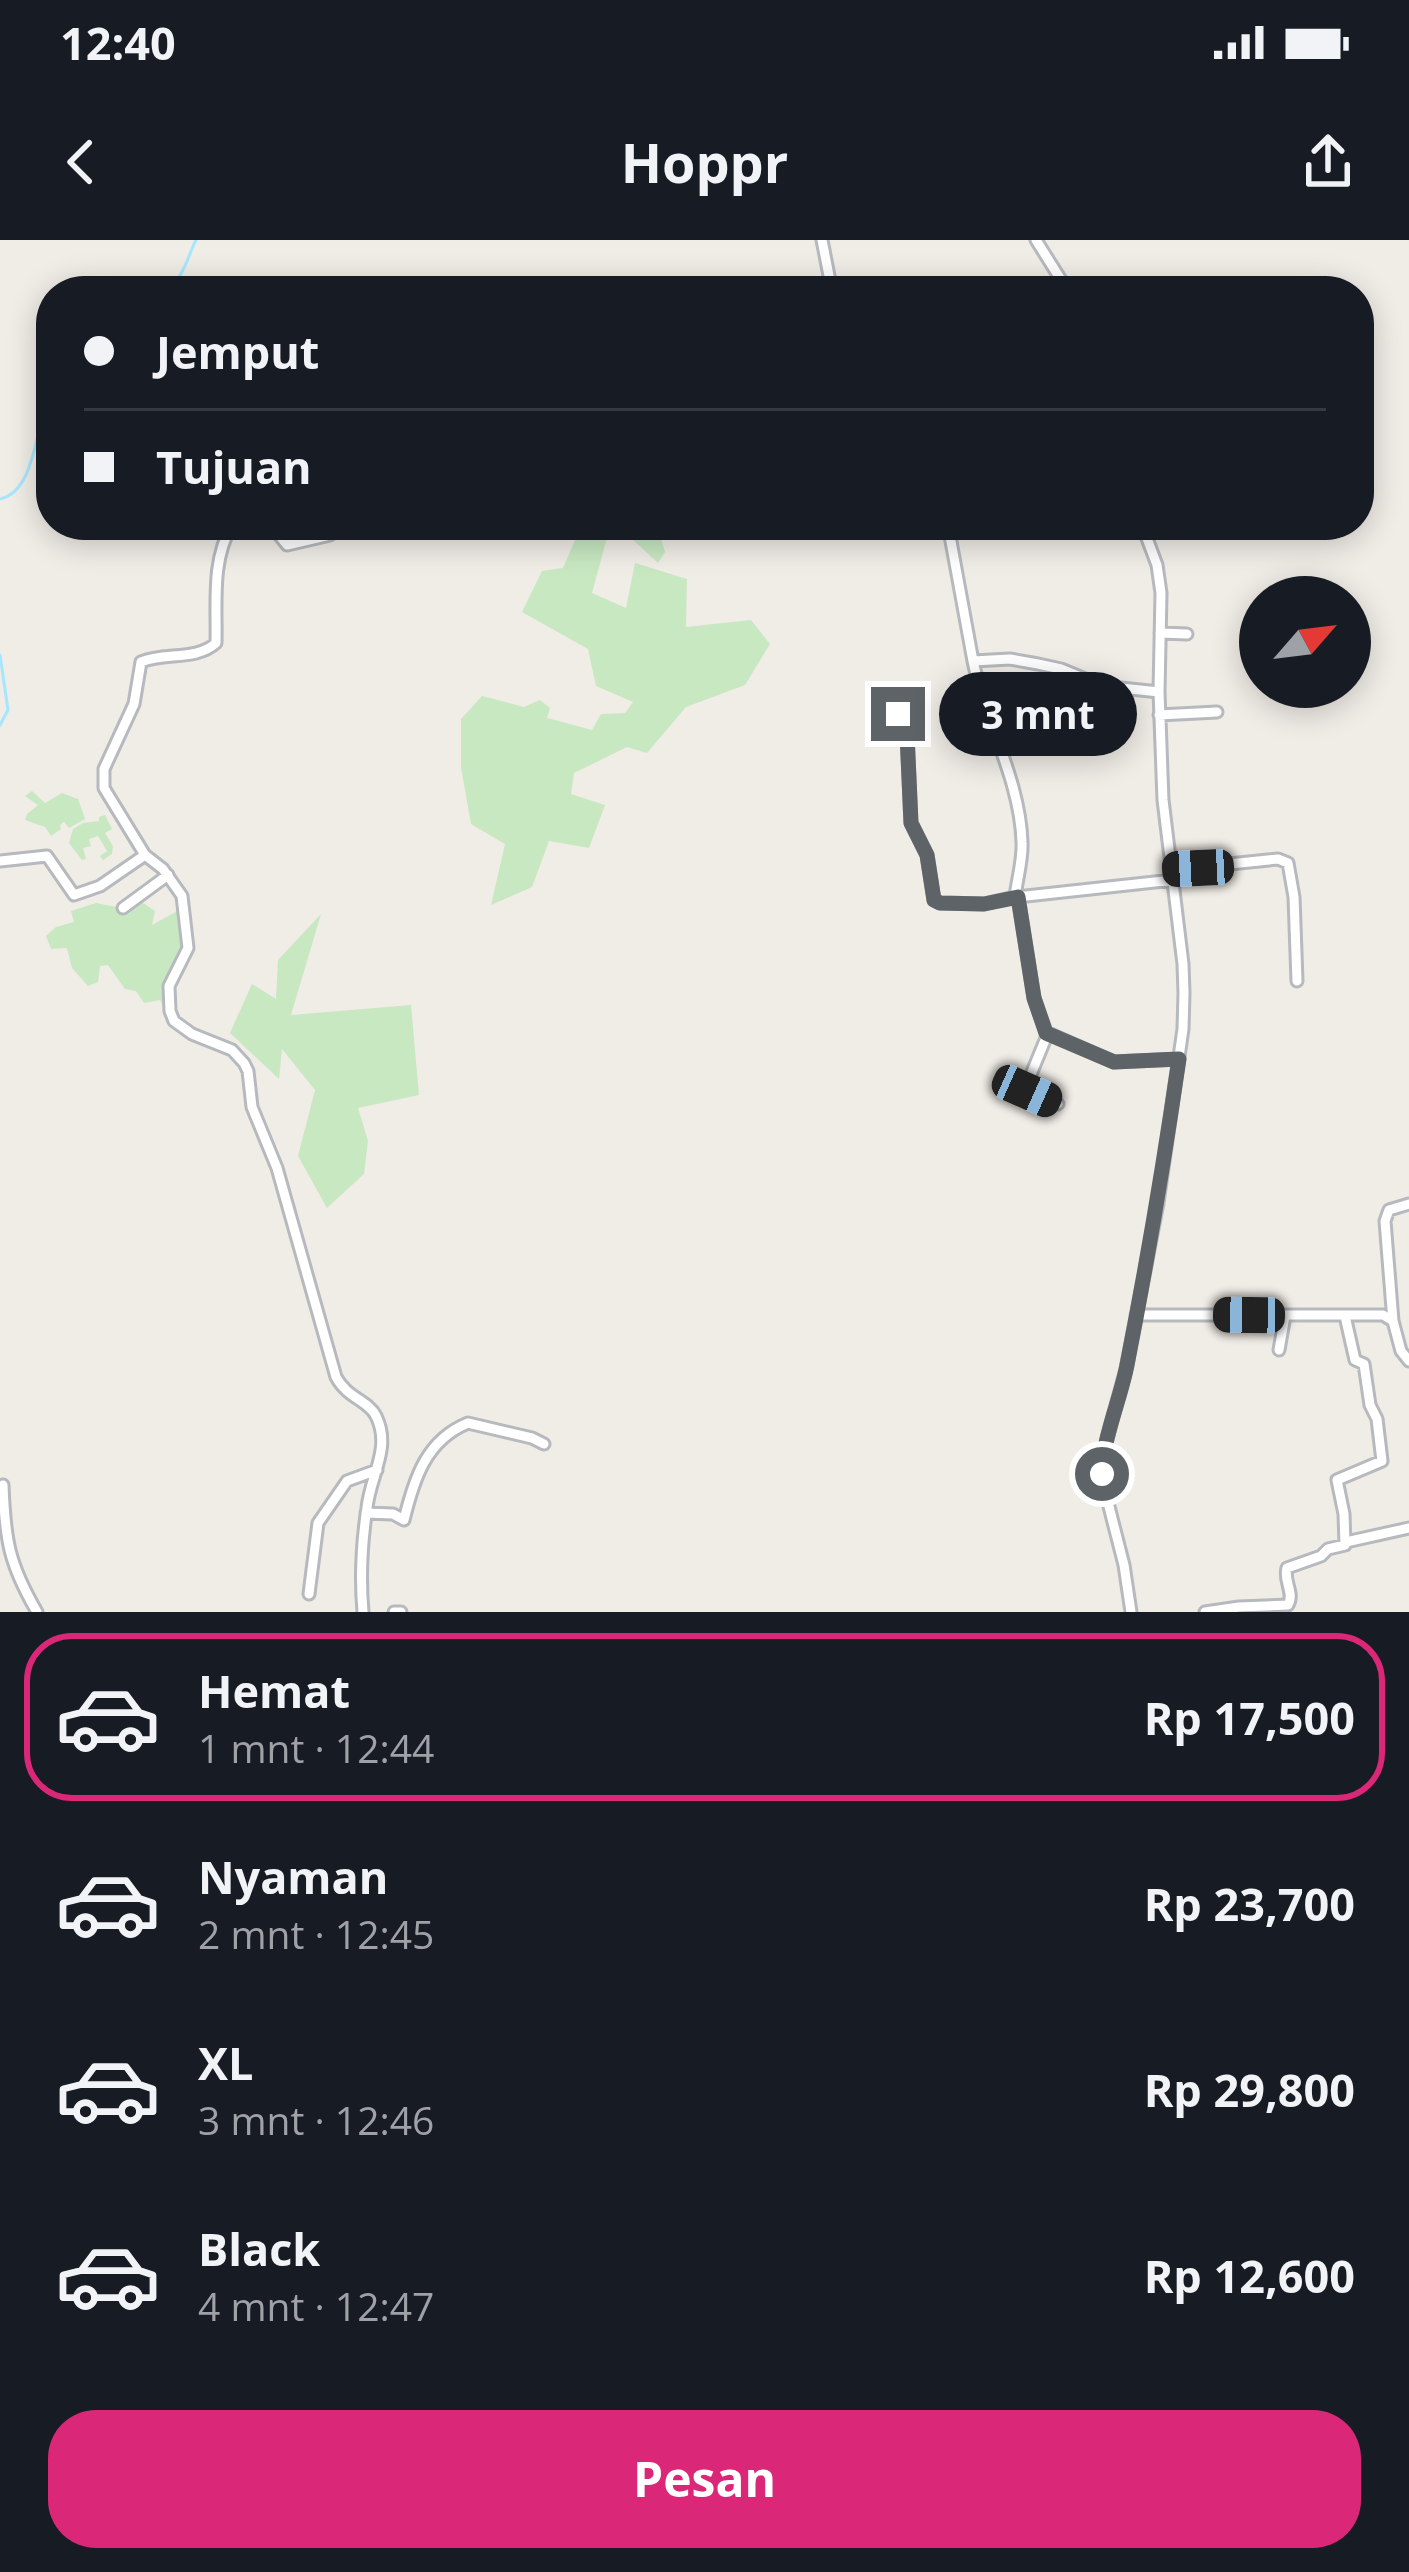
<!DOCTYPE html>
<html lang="id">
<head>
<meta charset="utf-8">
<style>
  :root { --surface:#171b24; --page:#242831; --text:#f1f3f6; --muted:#9ea1a6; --line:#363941; --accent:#db2777 }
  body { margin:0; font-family:"Open Sans",sans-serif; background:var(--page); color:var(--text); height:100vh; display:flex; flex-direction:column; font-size:45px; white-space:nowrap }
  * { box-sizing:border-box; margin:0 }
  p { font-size:39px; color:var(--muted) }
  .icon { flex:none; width:66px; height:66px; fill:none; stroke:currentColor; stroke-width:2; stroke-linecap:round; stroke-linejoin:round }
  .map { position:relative; height:1372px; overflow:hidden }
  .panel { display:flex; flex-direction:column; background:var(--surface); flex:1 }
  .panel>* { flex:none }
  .guide { position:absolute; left:36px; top:36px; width:1338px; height:264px; border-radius:48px; box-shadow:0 6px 30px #0003; display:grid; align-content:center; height:264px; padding:0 48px; background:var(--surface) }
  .needle { width:78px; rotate:62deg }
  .fabs { position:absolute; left:1239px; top:336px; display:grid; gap:24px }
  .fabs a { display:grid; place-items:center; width:132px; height:132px; border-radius:50%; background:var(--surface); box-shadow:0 6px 30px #0003; font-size:60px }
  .end { position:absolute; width:54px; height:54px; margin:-27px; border:15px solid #5d6367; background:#fff; box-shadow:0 0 0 6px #fff }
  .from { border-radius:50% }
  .bubble { position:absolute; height:84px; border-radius:42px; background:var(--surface); box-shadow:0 6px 30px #0003; font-size:39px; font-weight:700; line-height:84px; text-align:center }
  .car { position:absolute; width:36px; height:72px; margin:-36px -18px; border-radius:15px; box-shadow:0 0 9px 3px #0007; background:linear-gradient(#222 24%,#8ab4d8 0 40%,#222 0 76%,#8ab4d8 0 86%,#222 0) }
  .guide b { display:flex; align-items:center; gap:42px; height:114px; font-size:45px }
  .guide b+b { border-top:3px solid var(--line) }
  .guide i { width:30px; height:30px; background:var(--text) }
  ul { padding:21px 0 0; list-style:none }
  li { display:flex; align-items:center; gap:36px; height:168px; margin:0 24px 18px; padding:0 24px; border:6px solid transparent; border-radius:48px }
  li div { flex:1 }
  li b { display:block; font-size:45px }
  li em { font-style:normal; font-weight:700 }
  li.selected { border-color:var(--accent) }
  li>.icon { width:108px; height:108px; stroke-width:1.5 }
  .primary-button { display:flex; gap:24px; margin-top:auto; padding:24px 48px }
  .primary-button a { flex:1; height:138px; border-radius:48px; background:var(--accent); color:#fff; font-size:48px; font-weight:700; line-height:138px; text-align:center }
  .status { display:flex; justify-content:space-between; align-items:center; height:84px; padding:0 60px; background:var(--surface); direction:ltr }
  .status svg { height:33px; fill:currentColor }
  header { display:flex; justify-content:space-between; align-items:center; height:156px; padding:0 48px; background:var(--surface); font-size:54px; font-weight:700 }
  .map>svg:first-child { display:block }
</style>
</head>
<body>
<div class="status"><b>12:40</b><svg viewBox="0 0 49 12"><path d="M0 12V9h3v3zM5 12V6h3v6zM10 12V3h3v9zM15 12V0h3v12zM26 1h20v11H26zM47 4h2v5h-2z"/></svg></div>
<header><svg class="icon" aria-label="back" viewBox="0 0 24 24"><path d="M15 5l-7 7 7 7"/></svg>Hoppr<svg class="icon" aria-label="share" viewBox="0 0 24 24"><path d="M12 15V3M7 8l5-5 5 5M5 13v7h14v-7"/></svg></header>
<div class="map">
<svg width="1409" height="1372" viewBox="0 0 1409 1372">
  <rect width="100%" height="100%" fill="#f0ece6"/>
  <path fill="#c8e8c2" d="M598,285H661L659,292L665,312L658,323L630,297L609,290L592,353L626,368L635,323L687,339L686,387L751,380L770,404L745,445L686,467L647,513L627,507L574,533L571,554L605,565L589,608L549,601L532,647L491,665L505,604L471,584L461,527V479L482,456L524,467L540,460L550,468L547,478L592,490L601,474L625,473L633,462L596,446L588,409L522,372L542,331L563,328L576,298L608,290Z
    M32,551L45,563L62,553L78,559L85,579L69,588L64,582L60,585L61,589L51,596L45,587L25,580L27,574L38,565L25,556Z
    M105,575L112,589L105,593L113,606L112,614L103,620L100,616L107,611L98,596L89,599L91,606L83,608L86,619L82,620L69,603L73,589L83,583L99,581V577Z
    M96,663L122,668L143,663L155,671L152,685L181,669L185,711L165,769L160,760L144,763L136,751L125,749L108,725L100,726L98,742L88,746L72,728L67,708L51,709L46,696L56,687L74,682L71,671Z
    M321,674L291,775L411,765L419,855L358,868L368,901L364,934L327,968L298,916L315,850L282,809L279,839L230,793L252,744L276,759L278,720Z"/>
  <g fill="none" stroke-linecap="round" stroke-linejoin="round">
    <path stroke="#a7e6ff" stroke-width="3" d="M163,51C184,40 186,20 196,0
      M0,259C30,252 34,207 41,183L51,182
      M0,415L8,470L0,485"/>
    <g stroke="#b6b9bd" stroke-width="15">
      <path id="street" d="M822,0L832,51
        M1036,0L1068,51
        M232,285C211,321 217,363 216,403C196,421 165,412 141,422L134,464L104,529V548L145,615L163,629L182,656L188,708L169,746L170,771L174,781L192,794L232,810L244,823L248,831L252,867L277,928L336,1137C347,1158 369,1161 376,1176C392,1208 370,1236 367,1268C362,1301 360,1338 363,1372
        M271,285L287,305L330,295L344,285
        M414,285L447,292L488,287L580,289
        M948,285L973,421L1010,419L1038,424L1061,429L1102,446L1159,452
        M1160,393L1187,394
        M894,466L907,494L911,583L927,615L934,660L940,663L984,664L1015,657C1017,639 1023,620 1022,602C1020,539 985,481 973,421
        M1159,475L1217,472
        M0,621L47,616L74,655L100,646L145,615
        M1171,630L1278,619L1288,623L1294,657L1297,741
        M1017,657L1173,640
        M1018,657L1034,758L1046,792L1114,822L1179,819
        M123,668L168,635
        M1048,793L1025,849L1058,864
        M1136,1075H1383L1393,1081L1401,1111L1409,1121
        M1393,1081L1385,981L1389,970L1409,964
        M1279,1110L1285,1076
        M3,1245C5,1300 9,1324 37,1372
        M366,1273L393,1274L404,1280C414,1239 426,1200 468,1183L532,1198L544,1204
        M1346,1302L1409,1288
        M309,1354L318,1283L347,1241L377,1230
        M394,1372H401
        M1131,1372L1124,1325L1104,1247L1102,1217L1126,1129L1158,963L1183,789L1184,753L1183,724L1163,560L1159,452L1161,353L1157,325L1142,285
        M1205,1372L1239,1367L1288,1365C1295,1353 1283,1341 1287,1328L1321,1316L1328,1309L1345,1305L1344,1274L1337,1240L1382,1221L1377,1179L1370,1165L1364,1124L1355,1120L1345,1076"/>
    </g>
    <use href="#street" stroke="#fff" stroke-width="9"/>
  </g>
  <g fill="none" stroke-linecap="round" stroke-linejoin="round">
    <path stroke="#5d6367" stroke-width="15" d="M898,474L907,494L911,583L927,615L934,660L940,663L984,664L1018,657L1034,758L1046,793L1114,822L1179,819C1164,922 1147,1023 1127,1125C1120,1161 1103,1197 1102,1234"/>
  </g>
</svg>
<div class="fabs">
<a><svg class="needle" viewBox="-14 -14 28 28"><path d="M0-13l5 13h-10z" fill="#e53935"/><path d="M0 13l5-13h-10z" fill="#9ea1a6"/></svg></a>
</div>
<i class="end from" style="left:1102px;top:1234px"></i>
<i class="end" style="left:898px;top:474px"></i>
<div class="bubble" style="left:939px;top:432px;width:198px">3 mnt</div>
<i class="car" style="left:1198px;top:628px;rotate:267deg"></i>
<i class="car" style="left:1027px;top:851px;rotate:114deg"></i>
<i class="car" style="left:1249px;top:1075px;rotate:271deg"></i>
<div class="guide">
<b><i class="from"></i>Jemput</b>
<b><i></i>Tujuan</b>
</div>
</div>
<section class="panel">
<ul>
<li class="selected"><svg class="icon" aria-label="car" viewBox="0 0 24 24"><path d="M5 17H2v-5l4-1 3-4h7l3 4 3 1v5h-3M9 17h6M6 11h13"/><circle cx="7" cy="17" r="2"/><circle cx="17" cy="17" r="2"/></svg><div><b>Hemat</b><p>1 mnt · 12:44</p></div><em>Rp 17,500</em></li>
<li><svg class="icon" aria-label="car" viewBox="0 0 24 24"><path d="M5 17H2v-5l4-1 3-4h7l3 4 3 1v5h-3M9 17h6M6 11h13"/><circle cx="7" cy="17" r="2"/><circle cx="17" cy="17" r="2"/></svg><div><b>Nyaman</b><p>2 mnt · 12:45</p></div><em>Rp 23,700</em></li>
<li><svg class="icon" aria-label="car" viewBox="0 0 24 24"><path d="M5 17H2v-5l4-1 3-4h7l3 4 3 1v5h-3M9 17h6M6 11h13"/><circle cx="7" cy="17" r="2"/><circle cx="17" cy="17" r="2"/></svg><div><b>XL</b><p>3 mnt · 12:46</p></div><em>Rp 29,800</em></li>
<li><svg class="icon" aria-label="car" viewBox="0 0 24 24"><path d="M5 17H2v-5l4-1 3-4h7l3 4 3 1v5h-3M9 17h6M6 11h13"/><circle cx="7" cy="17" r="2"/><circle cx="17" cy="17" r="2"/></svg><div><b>Black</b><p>4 mnt · 12:47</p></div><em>Rp 12,600</em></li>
</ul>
<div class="primary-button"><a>Pesan</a></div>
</section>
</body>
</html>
